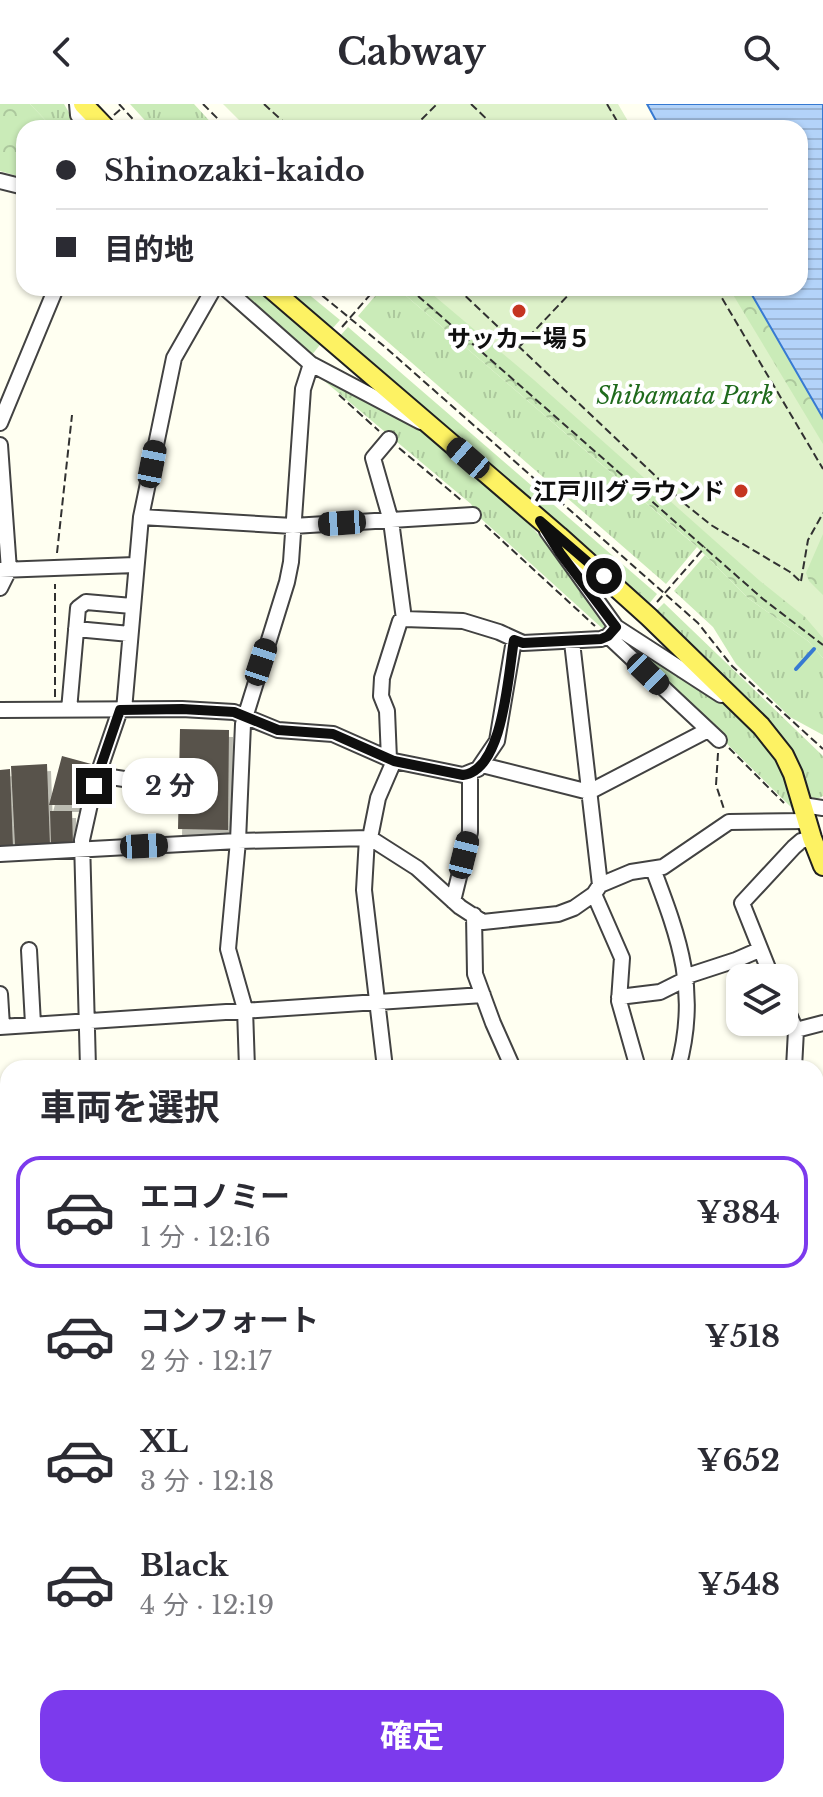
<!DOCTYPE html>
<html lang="ja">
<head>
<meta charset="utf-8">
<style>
  :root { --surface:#fff; --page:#f2f2f3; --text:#2b2b33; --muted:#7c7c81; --line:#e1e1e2; --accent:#7c3aed }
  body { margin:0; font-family:"Libre Baskerville","Noto Sans JP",serif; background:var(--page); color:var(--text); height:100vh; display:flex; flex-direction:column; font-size:30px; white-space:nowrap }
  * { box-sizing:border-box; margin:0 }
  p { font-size:26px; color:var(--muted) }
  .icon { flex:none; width:44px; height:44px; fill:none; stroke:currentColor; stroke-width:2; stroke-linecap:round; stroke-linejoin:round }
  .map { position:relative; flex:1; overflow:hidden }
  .panel { position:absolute; left:0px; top:956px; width:824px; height:738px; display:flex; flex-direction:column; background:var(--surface); border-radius:24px 24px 0 0; box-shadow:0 2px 6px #0004 }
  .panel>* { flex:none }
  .banner { position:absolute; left:16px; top:16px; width:792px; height:176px; border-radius:24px; box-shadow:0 2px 6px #0004; display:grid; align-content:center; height:176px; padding:0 40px; background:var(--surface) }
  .fabs { position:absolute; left:726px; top:860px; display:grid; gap:16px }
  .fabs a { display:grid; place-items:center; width:72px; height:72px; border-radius:16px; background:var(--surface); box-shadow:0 2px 6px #0004; font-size:40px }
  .end { position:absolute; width:36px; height:36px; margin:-18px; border:10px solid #0f0f0f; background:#fff; box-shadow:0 0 0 4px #fff }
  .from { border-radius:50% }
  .bubble { position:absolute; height:56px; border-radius:24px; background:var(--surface); box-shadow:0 2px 6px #0004; font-size:26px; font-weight:700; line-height:56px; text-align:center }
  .car { position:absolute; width:24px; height:48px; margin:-24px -12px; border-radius:10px; box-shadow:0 0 6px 2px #0007; background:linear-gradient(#222 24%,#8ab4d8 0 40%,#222 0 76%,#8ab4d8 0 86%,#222 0) }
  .banner b { display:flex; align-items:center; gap:28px; height:76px; font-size:30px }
  .banner b+b { border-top:2px solid var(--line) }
  .banner i { width:20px; height:20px; background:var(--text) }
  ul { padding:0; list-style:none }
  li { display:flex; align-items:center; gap:24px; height:112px; margin:0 16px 12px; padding:0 24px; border:4px solid transparent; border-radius:24px }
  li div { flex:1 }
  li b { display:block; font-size:30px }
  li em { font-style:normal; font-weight:700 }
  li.active { border-color:var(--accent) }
  li>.icon { width:72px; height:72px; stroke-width:1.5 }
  h2 { padding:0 40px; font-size:36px; line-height:96px }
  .cta { display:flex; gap:16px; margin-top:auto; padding:16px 40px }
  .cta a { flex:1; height:92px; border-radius:24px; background:var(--accent); color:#fff; font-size:32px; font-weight:700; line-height:92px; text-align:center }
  header { display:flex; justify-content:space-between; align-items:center; height:104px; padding:0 40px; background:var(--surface); font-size:36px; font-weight:700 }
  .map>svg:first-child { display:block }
</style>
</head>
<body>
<header><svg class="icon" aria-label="back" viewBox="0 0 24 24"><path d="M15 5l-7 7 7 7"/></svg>Cabway<svg class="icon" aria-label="search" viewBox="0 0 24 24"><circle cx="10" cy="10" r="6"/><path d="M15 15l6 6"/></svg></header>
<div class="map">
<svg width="823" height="1693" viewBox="0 0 823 1693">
  <defs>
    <pattern id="grass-tufts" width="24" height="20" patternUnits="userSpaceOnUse" patternTransform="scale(2)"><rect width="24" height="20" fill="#caebb8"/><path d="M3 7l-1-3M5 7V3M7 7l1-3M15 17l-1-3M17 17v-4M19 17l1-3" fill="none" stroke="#acc89d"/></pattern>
    <pattern id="park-crowns" width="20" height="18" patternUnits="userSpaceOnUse" patternTransform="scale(2)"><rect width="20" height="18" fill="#caebb8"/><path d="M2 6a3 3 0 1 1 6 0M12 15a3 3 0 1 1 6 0" fill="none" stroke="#acc89d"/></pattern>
    <pattern id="water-rules" width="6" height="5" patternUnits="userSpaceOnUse" patternTransform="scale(2)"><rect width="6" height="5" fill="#b3d3f9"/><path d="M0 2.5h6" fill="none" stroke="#99b4d4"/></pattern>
    <filter id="shadow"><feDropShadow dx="4" dy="7" stdDeviation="0" flood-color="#0004"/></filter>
  </defs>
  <rect width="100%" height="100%" fill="#fffff1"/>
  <path fill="url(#grass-tufts)" d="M30,0H64L78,24H53Z
    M130,0H194L216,24H152Z
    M235,184H261L323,237L311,252Z
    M283,184H301L340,216L331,226Z
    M382,184H397L697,443L666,480L358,212Z
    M348,223L657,490L648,501L339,233Z
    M316,270C358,291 402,311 440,339C511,390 556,449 606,520L603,525L477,411L471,400Z
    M705,451L748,494L808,537L823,554V631L790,613L736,560L713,523L674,487Z
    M664,499L823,652V692L817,695L811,693L795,654L782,633L656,507Z
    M620,534L626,535C684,571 751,605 784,668C791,680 793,696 797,709Z"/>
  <path fill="url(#park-crowns)" d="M0,0H30L53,24H24V74L0,67Z
    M397,184H748L823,314V554L808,537L748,494L695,441Z"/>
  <path fill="#def2ca" d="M223,0H618L632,24H247Z
    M425,184H729L823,340V430L806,469L809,477L823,491V534L805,513L760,477L534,276Z"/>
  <path fill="url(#water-rules)" stroke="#377ad2" stroke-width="2" d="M647,0H823V314L748,184H800V24H660Z"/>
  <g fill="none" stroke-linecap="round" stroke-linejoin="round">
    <path stroke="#377ad2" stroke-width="4" d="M796,565L814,545"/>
  </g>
  <path fill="#58524b" filter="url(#shadow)" d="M180,625L229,626L228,726L178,725Z
    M62,652L95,661L84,701H49Z
    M47,660L50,741L15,742L11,662Z
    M10,665L13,743H0V666Z
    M50,707H72L73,740L51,741Z"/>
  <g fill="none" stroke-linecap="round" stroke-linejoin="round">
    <g stroke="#424242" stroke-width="18">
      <path id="minor" d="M77,0L78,11L87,24
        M0,77L24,83
        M225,184L311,260L421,318
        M0,319L56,184
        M389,335L373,354L391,417L404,515L400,517L382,574L381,592L387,607L389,655
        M0,341L9,466L0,484
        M141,413L293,422L473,411
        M547,427L616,523L721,591
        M0,466L135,461
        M404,515L463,517L499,528L523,539L601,535L608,532L616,523
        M76,525L130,530
        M608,532L719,636
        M572,538L600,781
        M0,606L182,605L234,608L278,626L333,630L394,657L463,671L478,665L497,637L514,536
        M69,606L78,504L86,498L132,502
        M124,606L141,413L174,254L214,184
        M482,661L589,688L708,626
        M98,671L150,679
        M803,701L823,704
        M367,734L364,786L385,964
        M370,734L378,694L394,657
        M0,750L238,737L370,734L417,764L460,803L483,818L558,810L574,804L594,790L600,781L631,768L663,763L729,718L806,717
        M653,765C680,836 699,888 678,964
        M594,790L622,854L619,897L638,964
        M453,797L470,728V670
        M474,811L475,870L493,919L513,964
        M29,846L33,920
        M687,872L736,856L759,846
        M772,874L742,799L794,743L801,737L812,734
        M0,890L2,922
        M619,893L660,888L688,874
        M784,899L796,926L794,964
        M0,923L483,891
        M796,926L823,919
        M88,964L82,736L94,682L120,606
        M247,964L245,905L228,845L238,737L243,620L287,478L291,458L303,285L311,260
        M816,1070H823
        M0,1106L8,1105
        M816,1132L823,1134
        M0,1288H8
        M816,1334L823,1335
        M816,1430L823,1355
        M0,1499H8
        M816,1531L823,1532
        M0,1594H8
        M816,1597H823
        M816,1667H823
        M125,1686V1693
        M414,1686L415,1693
        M512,1686V1693
        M622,1686V1693
        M699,1686V1693
        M778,1686V1693
        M139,1693L325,1686"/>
    </g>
    <g stroke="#202020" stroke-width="22">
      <path id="major" d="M83,0L106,24
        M270,184L559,432L649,513L761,622L784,651L793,670L812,734L823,762"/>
    </g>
    <path stroke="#313131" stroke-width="2" stroke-dasharray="8 4" stroke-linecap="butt" d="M119,0L141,24
      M203,0L227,24
      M264,0L290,24
      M471,0L496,24
      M607,0L621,24
      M114,11L122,4
      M413,24L437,0
      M313,184L385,243L698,519L732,562L823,645
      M409,184L763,495L823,541
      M457,184L685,400L711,421L790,468L801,478
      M716,184L823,365
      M342,223L376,184
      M520,242L575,184
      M339,291L379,327
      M399,344L461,396
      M485,421L595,522
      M57,449L72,311
      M801,477L808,436L823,409
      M657,498L705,443
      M55,593V480
      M729,644L784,699
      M718,649L716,681L724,705"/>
    <use href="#minor" stroke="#fff" stroke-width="14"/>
    <use href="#major" stroke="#fdf263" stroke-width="18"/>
  </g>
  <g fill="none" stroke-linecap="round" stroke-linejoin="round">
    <path stroke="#0f0f0f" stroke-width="10" d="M94,682L120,606L182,605L234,608L278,626L333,630L394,657L463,671C504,666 508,569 514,536L523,539L601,535L608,532L616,523L560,449L540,417L604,472"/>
  </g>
  <g fill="#c53521" stroke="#fff" stroke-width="3">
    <circle cx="519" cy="207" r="8"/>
    <circle cx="741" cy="387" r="8"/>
  </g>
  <g text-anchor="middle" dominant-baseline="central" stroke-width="8" stroke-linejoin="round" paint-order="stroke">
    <g font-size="24" font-weight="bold" fill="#0f0f0f" stroke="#fff">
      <text x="519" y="234">サッカー場５</text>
      <text x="725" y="387" text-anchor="end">江戸川グラウンド</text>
    </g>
    <g font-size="24" font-style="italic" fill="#1f6a1c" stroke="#fff">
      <text x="685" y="291">Shibamata Park</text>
    </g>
  </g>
</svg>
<div class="fabs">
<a><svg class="icon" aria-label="layers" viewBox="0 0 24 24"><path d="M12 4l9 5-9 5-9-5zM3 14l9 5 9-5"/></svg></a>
</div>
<i class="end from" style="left:604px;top:472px"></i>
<i class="end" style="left:94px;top:682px"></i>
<div class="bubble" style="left:122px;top:654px;width:96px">2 分</div>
<i class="car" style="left:468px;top:354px;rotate:311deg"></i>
<i class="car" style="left:152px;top:360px;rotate:11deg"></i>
<i class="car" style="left:342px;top:419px;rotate:266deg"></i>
<i class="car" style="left:261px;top:558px;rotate:18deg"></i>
<i class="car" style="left:648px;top:570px;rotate:134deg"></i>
<i class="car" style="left:144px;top:742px;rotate:87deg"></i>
<i class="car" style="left:464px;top:751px;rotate:14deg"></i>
<div class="banner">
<b><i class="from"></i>Shinozaki-kaido</b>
<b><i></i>目的地</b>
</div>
<section class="panel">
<h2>車両を選択</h2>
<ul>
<li class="active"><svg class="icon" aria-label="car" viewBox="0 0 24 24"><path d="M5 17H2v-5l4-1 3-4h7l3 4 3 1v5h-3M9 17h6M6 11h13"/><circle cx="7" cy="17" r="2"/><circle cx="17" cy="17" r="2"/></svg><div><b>エコノミー</b><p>1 分 · 12:16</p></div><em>¥384</em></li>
<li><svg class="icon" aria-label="car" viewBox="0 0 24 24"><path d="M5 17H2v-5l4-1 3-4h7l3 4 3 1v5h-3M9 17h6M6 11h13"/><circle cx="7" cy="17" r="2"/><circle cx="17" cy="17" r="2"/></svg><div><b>コンフォート</b><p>2 分 · 12:17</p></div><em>¥518</em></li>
<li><svg class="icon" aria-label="car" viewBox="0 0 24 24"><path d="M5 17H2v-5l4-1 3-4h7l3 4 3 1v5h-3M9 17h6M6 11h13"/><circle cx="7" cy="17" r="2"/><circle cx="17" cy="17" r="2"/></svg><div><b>XL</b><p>3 分 · 12:18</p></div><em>¥652</em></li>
<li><svg class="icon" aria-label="car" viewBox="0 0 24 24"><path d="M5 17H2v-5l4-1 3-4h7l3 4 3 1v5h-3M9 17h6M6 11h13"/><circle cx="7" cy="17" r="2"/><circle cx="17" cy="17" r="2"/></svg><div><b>Black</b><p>4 分 · 12:19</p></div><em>¥548</em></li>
</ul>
<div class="cta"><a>確定</a></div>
</section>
</div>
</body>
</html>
